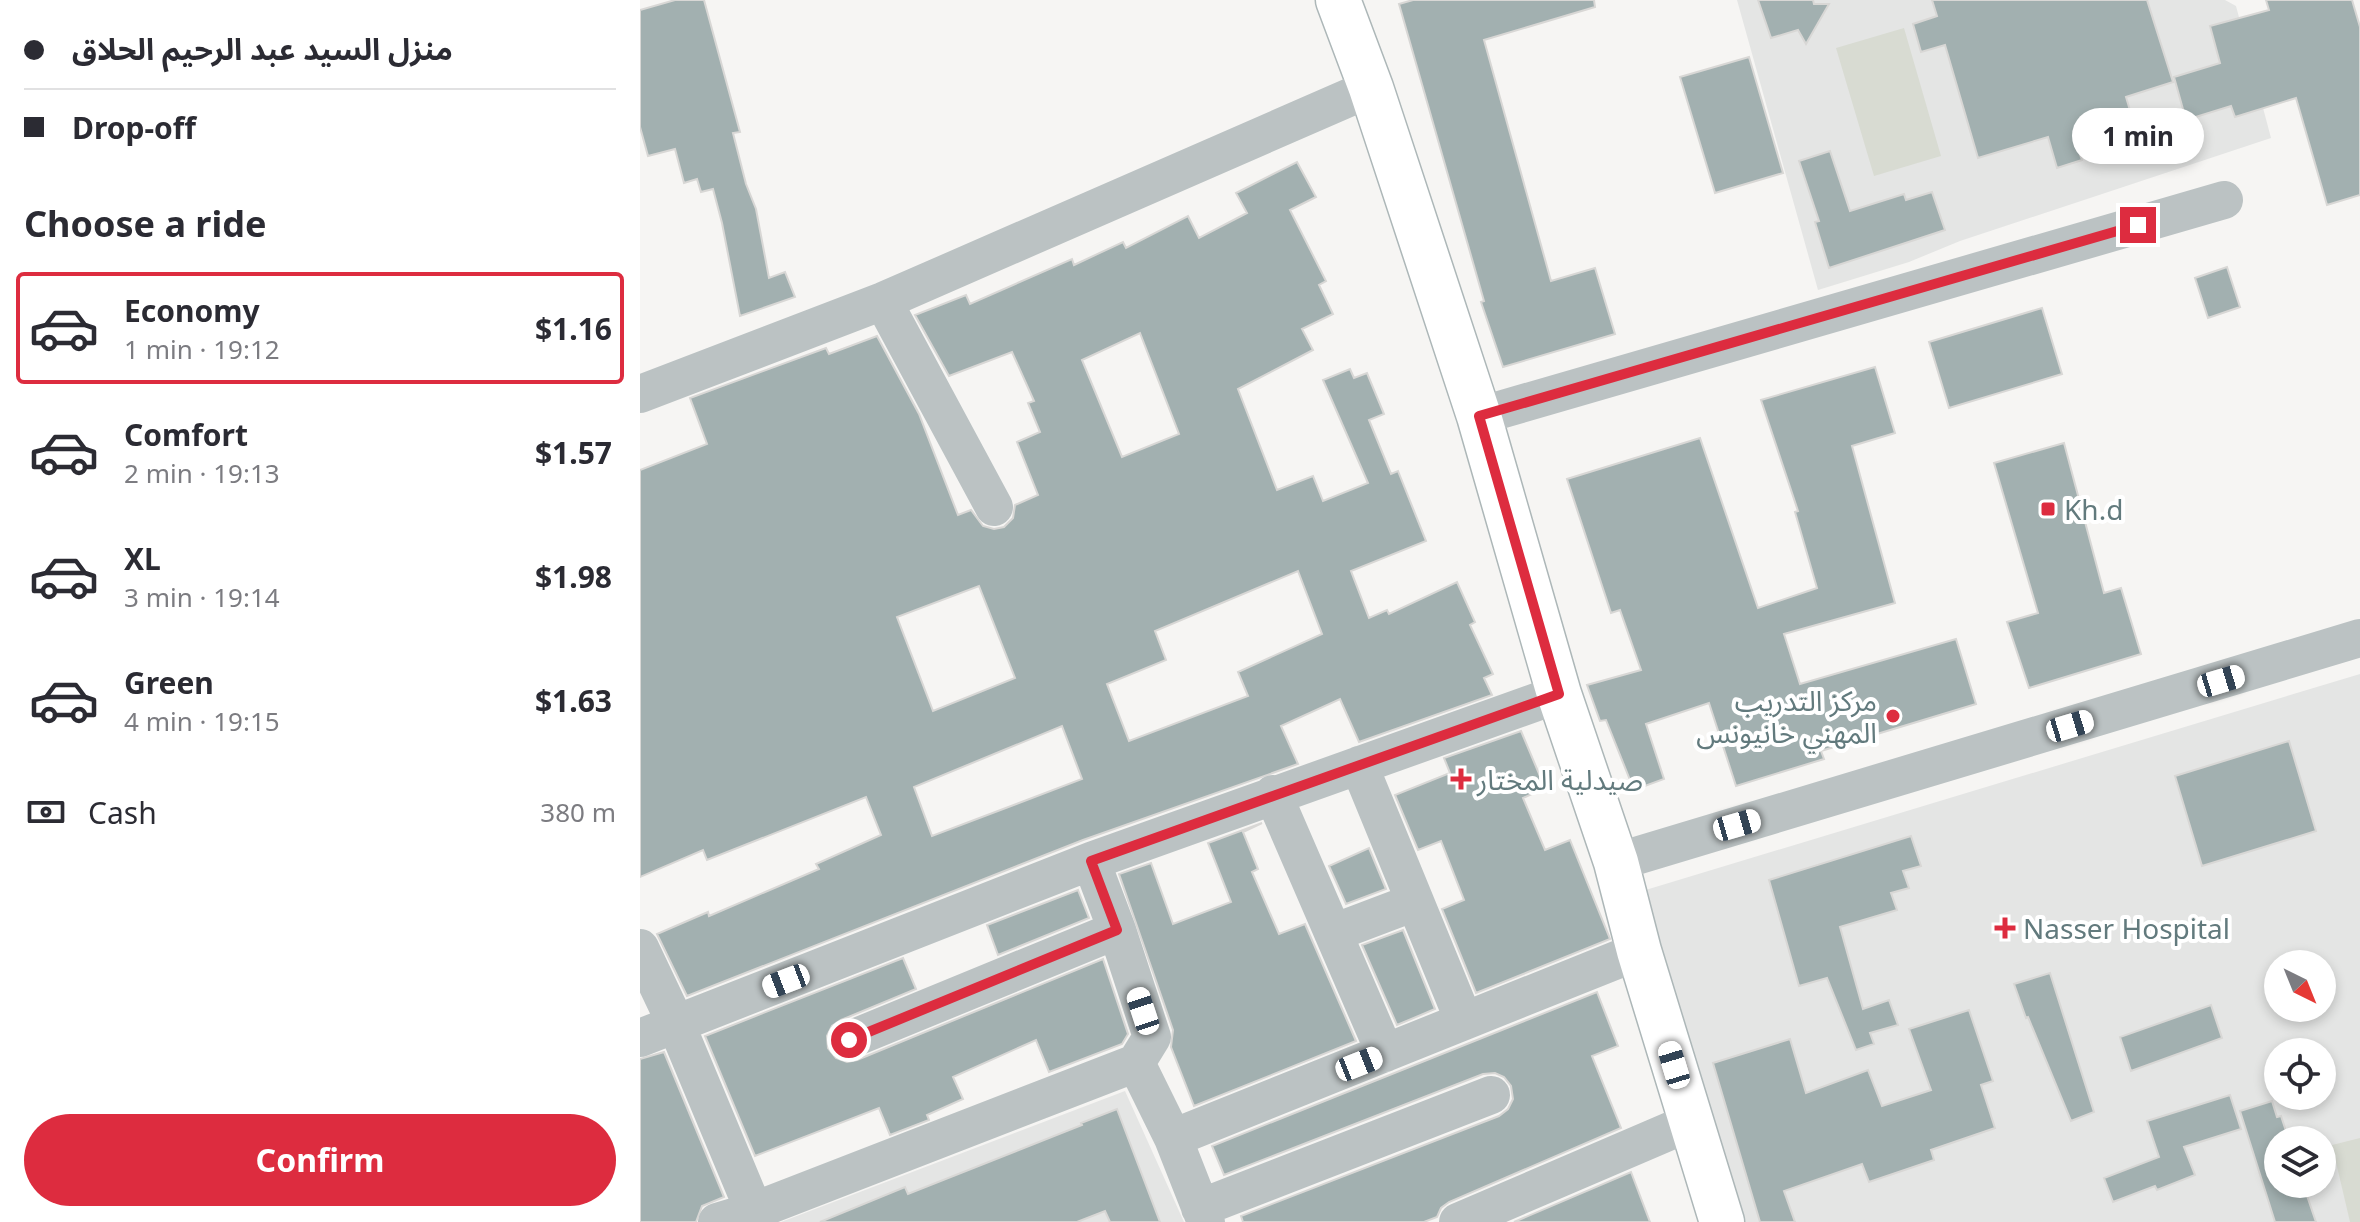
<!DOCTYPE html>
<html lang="en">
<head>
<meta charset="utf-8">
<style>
  :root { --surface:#fff; --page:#f7f7f7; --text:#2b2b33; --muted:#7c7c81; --line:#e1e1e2; --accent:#dd2c3f }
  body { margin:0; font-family:"Noto Sans","Noto Sans Arabic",sans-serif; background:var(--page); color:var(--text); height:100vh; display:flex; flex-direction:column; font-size:30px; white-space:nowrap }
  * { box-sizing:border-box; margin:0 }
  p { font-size:26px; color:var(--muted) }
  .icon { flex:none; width:44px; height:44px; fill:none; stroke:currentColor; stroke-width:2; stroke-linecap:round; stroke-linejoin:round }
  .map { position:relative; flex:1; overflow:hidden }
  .panel { display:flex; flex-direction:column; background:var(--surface); width:640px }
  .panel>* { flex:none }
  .top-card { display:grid; align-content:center; height:176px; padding:0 24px; background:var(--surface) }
  .needle { width:52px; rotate:137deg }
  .buttons { position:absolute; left:1624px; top:950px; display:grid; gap:16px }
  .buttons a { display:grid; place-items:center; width:72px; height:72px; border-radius:50%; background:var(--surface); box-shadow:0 4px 12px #0003; font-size:40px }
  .end { position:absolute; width:36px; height:36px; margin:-18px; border:10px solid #dd2c3f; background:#fff; box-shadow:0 0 0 4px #fff }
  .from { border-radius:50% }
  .bubble { position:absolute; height:56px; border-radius:28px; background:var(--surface); box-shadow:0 4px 12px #0003; font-size:26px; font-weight:700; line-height:56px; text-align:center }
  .car { position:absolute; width:24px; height:48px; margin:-24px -12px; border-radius:10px; box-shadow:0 0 6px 2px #0007; background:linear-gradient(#fff 24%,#345 0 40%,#fff 0 76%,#345 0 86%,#fff 0) }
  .top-card b { display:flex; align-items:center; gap:28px; height:76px; font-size:30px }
  .top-card b+b { border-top:2px solid var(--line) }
  .top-card i { width:20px; height:20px; background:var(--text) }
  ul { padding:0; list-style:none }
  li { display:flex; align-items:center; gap:24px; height:112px; margin:0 16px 12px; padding:0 8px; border:4px solid transparent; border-radius:8px }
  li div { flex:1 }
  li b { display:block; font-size:30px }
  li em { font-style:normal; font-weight:700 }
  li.active { border-color:var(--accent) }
  li>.icon { width:72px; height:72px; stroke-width:1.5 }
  h2 { padding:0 24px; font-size:36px; line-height:96px }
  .pay { display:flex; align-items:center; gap:20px; height:88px; padding:0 24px; font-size:30px }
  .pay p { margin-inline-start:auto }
  .primary-button { display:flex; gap:16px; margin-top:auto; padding:16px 24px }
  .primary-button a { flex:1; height:92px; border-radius:48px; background:var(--accent); color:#fff; font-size:32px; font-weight:700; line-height:92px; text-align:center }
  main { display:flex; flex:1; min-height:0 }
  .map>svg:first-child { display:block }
</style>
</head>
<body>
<main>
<section class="panel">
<div class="top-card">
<b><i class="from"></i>منزل السيد عبد الرحيم الحلاق</b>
<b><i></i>Drop-off</b>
</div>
<h2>Choose a ride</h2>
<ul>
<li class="active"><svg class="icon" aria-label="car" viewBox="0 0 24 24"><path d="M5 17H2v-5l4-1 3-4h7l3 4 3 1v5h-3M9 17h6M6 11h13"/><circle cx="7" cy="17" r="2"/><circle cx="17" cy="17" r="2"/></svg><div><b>Economy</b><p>1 min · 19:12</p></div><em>$1.16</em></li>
<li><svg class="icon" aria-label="car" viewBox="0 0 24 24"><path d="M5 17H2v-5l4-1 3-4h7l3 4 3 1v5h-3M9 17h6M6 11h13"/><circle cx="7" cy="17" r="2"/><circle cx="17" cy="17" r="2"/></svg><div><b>Comfort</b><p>2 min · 19:13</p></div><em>$1.57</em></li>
<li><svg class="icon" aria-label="car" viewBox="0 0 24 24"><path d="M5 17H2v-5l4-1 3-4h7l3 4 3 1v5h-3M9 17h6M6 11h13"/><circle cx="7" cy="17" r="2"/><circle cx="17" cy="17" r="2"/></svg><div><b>XL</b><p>3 min · 19:14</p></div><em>$1.98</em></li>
<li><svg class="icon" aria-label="car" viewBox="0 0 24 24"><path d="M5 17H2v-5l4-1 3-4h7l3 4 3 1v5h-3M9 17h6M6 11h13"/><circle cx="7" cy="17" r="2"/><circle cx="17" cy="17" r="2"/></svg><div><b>Green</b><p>4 min · 19:15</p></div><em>$1.63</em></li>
</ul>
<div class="pay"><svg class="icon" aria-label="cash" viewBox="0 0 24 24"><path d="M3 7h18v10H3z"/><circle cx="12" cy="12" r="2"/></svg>Cash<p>380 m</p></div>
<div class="primary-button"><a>Confirm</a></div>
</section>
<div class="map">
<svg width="1720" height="1222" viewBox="0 0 1720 1222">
  <rect width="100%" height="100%" fill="#f6f5f3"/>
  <path fill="#e4e5e4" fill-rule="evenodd" d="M1097,0H1585L1596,6L1631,138L1320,241L1269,262L1178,290Z
    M1720,674V1222H1102L999,892ZM1638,964H1682V1008H1638ZM1638,1052H1682V1096H1638ZM1638,1140H1682V1184H1638Z
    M485,1091L544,1222H141Z"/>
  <path fill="#d8dbd2" d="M1264,28L1301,156L1234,176L1196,48Z
    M1720,1138V1222H1710L1692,1145Z"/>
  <path fill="#a2b0b0" stroke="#d8d7d5" stroke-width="2" fill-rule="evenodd" d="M35,0H64L100,132L93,133L106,184L116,209L129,278L145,272L155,297L100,316L82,223L73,189L61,192L57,179L44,183L35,149L8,156L0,127V10Z
    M773,0H954L955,7L844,40L911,281L955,268L975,334L863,367L841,302L844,301L759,4Z
    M1118,0H1173L1174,4H1189L1166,44L1158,30L1131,38Z
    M1292,0H1507L1533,82L1486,97L1497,134L1439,152L1442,160L1417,168L1408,137L1338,158L1305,45L1281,52L1273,24L1297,16Z
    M1626,0H1712L1720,27V195L1687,205L1656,98L1595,117L1591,106L1546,120L1534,77L1580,63L1570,26L1629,10Z
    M1109,57L1143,173L1075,193L1040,77Z
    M1190,151L1210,211L1264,194L1266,200L1292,192L1305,230L1189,268L1175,222L1179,221L1159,161Z
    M657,162L676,197L650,210L686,281L679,285L693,314L662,329L673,350L598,389L637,490L673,476L683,501L728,483L683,380L710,369L714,378L727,373L744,414L729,420L751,474L758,471L786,541L711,571L729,618L747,610L749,614L817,582L835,622L830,625L853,674L844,678L852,695L719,742L700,699L641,726L658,764L443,840L47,996L17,934L68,912L69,916L179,869L176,864L241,835L226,797L67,860L63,850L0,877V470L67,444L50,398L186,348L189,354L237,336L279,414L318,515L331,510L343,526L354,529L364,527L373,518L375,505L398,495L377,442L400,432L388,403L394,401L372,352L309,376L275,315L326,295L330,304L432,259L434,265L483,242L486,248L548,216L559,238L607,213L596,193ZM500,333L539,434L482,457L442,360ZM658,571L682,634L598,672L608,696L489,741L467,684L526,660L515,631ZM339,586L375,678L293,711L257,617ZM422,726L442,779L292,836L274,787Z
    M1587,267L1600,307L1568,318L1555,278Z
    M1402,308L1422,374L1309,408L1289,342Z
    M1235,367L1255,433L1212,446L1255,603L1144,634L1160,684L1316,639L1336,704L1181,751L1184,759L1096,786L1069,703L1006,724L1024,779L994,790L966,720L960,721L947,685L1001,670L980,610L971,613L927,479L1060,438L1118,608L1177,588L1155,512L1158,511L1121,400Z
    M1424,443L1464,593L1481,588L1501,654L1389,688L1367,622L1398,613L1354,463Z
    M881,731L905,788L883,798L905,850L930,840L970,939L836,993L802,909L824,900L801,841L778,850L755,795L810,773L804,758Z
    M1649,741L1676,831L1562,866L1535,776Z
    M622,823L603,832L618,869L612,872L639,934L665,924L716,1041L554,1106L531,1047L533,1030L479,874L511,863L533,924L591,902L568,843Z
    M1271,836L1281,866L1263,871L1269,888L1251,893L1257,910L1200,927L1223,1009L1249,1000L1258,1025L1230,1033L1234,1044L1216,1050L1187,978L1159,986L1129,880Z
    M729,848L746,889L706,904L689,866Z
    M438,890L449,918L358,955L347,925Z
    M763,930L795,1009L757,1025L722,945Z
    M263,958L276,989L201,1020L192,1026L187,1036L188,1048L196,1058L207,1062L217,1060L463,959L488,1034L482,1044L409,1072L396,1040L313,1077L323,1099L287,1115L289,1120L250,1135L239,1108L115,1156L65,1036Z
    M1410,973L1454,1112L1431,1121L1388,1017L1386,1018L1374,984Z
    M957,992L978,1046L952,1056L981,1128L809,1202L801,1208L797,1217L784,1222H603L601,1216L859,1116L868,1109L873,1099L871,1086L864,1077L855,1073L843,1074L584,1175L572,1146Z
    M1571,1005L1582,1038L1491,1071L1480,1037Z
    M1329,1010L1353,1081L1341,1085L1355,1128L1291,1150L1294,1160L1229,1182L1222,1164L1144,1191L1155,1222H1120L1073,1063L1150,1039L1166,1093L1228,1070L1242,1106L1291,1090L1269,1029Z
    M24,1052L84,1197L62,1206L56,1222H0V1059Z
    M1590,1095L1601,1129L1544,1147L1555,1175L1517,1190L1515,1186L1473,1202L1464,1178L1519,1157L1507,1121Z
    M1632,1101L1637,1117L1641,1116L1649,1140H1638V1184H1663L1676,1222H1635L1600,1111Z
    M477,1109L520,1222H470L465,1211L437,1222H180L265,1187L268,1194L442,1125L441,1123Z
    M991,1172L1010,1222H874Z"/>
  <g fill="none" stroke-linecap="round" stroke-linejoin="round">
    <g stroke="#adb7b8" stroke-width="47">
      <path id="secondary" d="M698,0L731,88L839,416L919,694L976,862L999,951L1082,1222"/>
    </g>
    <path stroke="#bbc2c3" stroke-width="38" d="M243,301L354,507
      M0,394L243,301L731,88
      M839,416L1584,200
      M719,765L824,1021
      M633,794L745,1053
      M976,862L1720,638
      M693,933L775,902
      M0,948L36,1024L114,1211
      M0,1038L451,861L919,694
      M209,1040L477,930
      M496,1063L533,1138L566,1222
      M533,1138L999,951
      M560,1208L851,1095
      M77,1222L114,1211L496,1063L512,1037L477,930L451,861
      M818,1222L1051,1122"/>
    <use href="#secondary" stroke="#fff" stroke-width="44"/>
  </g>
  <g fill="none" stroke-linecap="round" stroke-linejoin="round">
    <path stroke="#dd2c3f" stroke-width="10" d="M209,1040L477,930L451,861L919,694L839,416L1498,225"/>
  </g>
  <g fill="#dd2c3f" stroke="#fff" stroke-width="3">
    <rect x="1400" y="501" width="16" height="16" rx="4"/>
    <circle cx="1253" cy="716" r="8"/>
    <path d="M817 767h8v8h8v8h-8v8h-8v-8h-8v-8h8z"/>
    <path d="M1361 916h8v8h8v8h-8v8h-8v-8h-8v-8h8z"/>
  </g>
  <g text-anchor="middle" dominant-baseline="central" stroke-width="8" stroke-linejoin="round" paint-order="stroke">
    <g font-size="28" fill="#627a7d" stroke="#fff" text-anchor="start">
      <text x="1424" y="509">Kh.d</text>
      <text x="1237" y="700" text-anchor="end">مركز التدريب<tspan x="1237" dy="32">المهني خانيونس</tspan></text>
      <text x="837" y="779">صيدلية المختار</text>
      <text x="1383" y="928">Nasser Hospital</text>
    </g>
  </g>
</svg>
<div class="buttons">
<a><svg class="needle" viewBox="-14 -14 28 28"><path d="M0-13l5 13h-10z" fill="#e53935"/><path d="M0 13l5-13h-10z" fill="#7c7c81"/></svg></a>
<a><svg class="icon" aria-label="locate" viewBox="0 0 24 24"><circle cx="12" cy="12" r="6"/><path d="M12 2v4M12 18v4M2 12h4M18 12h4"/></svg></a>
<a><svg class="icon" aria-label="layers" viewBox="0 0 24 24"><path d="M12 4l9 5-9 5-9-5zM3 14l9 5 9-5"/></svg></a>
</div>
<i class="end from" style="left:209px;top:1040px"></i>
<i class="end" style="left:1498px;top:225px"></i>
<div class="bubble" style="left:1432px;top:108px;width:132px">1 min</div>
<i class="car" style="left:1581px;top:681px;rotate:73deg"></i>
<i class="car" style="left:1430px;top:726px;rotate:73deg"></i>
<i class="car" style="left:1097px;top:825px;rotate:74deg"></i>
<i class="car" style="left:146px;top:981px;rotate:249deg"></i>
<i class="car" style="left:503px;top:1011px;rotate:342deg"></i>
<i class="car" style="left:719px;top:1064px;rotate:68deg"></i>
<i class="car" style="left:1034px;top:1065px;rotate:343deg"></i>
</div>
</main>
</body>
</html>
